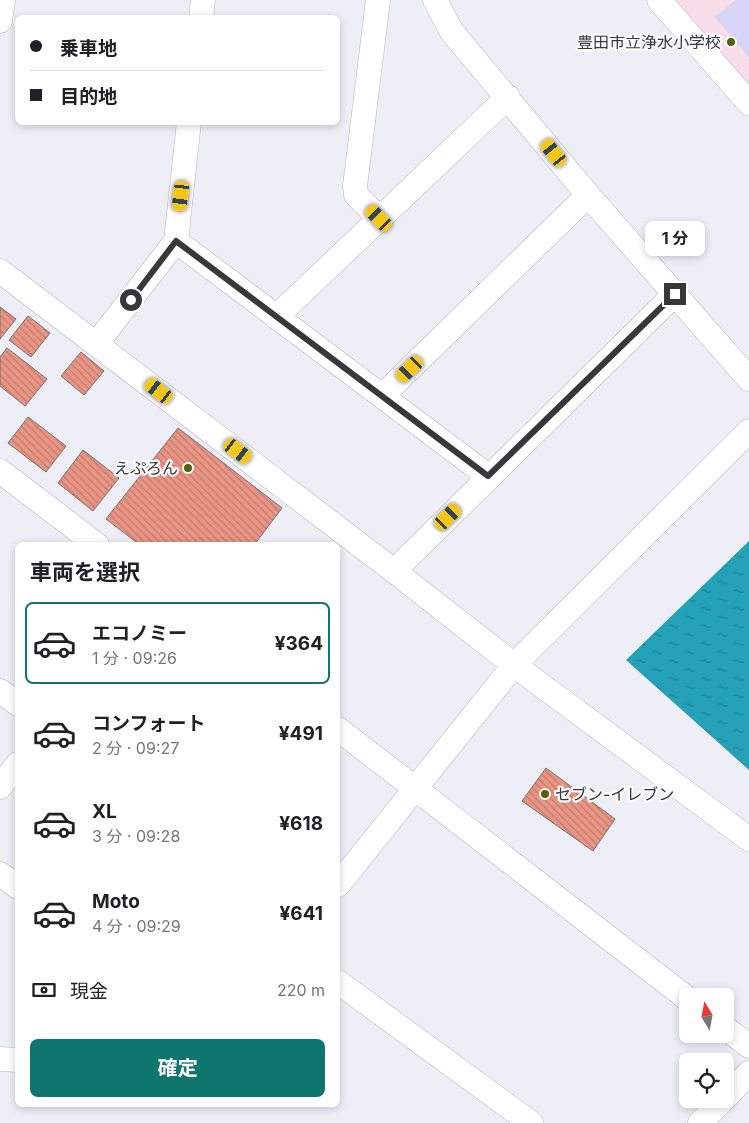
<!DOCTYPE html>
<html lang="ja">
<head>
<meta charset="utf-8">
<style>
  :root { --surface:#fff; --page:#f2f2f2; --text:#202124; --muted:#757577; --line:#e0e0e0; --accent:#0f766e }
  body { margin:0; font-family:Inter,"Noto Sans JP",sans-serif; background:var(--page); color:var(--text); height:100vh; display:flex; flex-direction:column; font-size:19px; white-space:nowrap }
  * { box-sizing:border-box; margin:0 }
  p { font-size:16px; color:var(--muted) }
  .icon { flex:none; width:28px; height:28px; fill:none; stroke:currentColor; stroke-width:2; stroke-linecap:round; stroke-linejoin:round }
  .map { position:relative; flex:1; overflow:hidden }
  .side { position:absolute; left:15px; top:542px; width:325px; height:565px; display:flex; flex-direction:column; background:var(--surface); border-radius:8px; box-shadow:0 2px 8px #0003 }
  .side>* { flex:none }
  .hud { position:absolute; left:15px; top:15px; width:325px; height:110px; border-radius:8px; box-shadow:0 2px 8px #0003; display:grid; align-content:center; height:110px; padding:0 15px; background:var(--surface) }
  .needle { width:32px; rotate:350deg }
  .fabs { position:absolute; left:679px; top:988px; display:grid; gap:10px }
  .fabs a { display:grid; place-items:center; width:55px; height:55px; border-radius:8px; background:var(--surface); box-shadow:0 2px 8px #0003; font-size:25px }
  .end { position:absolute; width:22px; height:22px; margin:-11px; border:6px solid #38383b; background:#fff; box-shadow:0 0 0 2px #fff }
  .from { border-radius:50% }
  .bubble { position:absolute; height:35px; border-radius:8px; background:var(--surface); box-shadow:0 2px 8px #0003; font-size:16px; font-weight:700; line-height:35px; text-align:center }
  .car { position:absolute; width:15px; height:30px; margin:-15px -8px; border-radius:6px; box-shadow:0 0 4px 1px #0007; background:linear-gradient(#f5c518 24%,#345 0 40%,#f5c518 0 76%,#345 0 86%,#f5c518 0) }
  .hud b { display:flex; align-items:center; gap:18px; height:48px; font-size:19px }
  .hud b+b { border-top:1px solid var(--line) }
  .hud i { width:12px; height:12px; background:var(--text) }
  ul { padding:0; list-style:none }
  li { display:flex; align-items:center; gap:15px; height:82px; margin:0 10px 8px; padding:0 5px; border:2px solid transparent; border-radius:8px }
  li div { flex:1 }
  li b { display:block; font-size:19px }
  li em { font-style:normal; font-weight:700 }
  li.current { border-color:var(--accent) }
  li>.icon { width:45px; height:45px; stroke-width:1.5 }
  h2 { padding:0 15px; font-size:22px; line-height:60px }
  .pay { display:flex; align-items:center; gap:12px; height:55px; padding:0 15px; font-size:19px }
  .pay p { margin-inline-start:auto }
  .button { display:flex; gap:10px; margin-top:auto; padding:10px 15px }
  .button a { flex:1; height:58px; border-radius:8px; background:var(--accent); color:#fff; font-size:20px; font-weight:700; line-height:58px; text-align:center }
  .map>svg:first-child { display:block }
</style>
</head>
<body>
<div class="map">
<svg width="749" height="1123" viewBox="0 0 749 1123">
  <defs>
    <pattern id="water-ripples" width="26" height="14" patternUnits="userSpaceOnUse" patternTransform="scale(1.25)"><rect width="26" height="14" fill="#24a1b6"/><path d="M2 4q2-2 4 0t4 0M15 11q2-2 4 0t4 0" fill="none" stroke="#208495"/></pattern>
    <pattern id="building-back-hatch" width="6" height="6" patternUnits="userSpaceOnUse" patternTransform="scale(1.25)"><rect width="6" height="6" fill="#ea9584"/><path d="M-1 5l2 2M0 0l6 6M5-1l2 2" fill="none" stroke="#bf7b6d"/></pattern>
  </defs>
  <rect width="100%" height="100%" fill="#eeeef6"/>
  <path fill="#f6dde7" d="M676,0H749V84Z"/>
  <path fill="#d7d5f6" d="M736,0H749V57L715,17Z"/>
  <path fill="url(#water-ripples)" d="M749,541V770L626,660Z"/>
  <path fill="url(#building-back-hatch)" stroke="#776f6d" d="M0,307L16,319L0,339Z
    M28,316L50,333L31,357L9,340Z
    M7,348L47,379L25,406L0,386V357Z
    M81,352L104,371L84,395L61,376Z
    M28,417L66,446L46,472L8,443Z
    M178,428L282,508L254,545H140L106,519Z
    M83,450L119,478L93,511L58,483Z
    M546,768L615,819L593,851L522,801Z"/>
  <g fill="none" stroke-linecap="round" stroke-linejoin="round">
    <g stroke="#b6b5bd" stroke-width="25">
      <path id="minor" d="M378,0L355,186L356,195L379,218
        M435,0L452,32L588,195L749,379
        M659,0L749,103
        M201,18L203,0
        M0,21L3,0
        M176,241L488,476
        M0,271L394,571L514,665L749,839
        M276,317L508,97
        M97,343L176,241L189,122
        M382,396L588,195
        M0,471L97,545
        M394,571L675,294
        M0,691L18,704
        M338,729L688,999
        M0,787L18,764
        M0,874L18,887
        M338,885L514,665L749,431
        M338,982L531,1123
        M725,1028L749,1046
        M0,1059L18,1060
        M725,1098L749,1073
        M700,1123L724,1099"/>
    </g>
    <use href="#minor" stroke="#fff" stroke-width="24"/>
  </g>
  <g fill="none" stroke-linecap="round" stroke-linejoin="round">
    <path stroke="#38383b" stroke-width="6" d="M131,300L176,241L488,476L675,294"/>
  </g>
  <g fill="#576100" stroke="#fcfcff" stroke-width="2">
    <circle cx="731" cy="42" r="5"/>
    <circle cx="188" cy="468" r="5"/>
    <circle cx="545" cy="794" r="5"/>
  </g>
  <g text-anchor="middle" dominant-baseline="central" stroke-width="4.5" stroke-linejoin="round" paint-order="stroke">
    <g font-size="16" fill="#38383b" stroke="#fcfcff" text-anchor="end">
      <text x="721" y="42">豊田市立浄水小学校</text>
      <text x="178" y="468">えぷろん</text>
      <text x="555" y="794" text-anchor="start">セブン-イレブン</text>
    </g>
  </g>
</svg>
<div class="fabs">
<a><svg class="needle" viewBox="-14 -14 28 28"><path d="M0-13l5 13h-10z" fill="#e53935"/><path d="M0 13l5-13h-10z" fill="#757577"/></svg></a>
<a><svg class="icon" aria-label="locate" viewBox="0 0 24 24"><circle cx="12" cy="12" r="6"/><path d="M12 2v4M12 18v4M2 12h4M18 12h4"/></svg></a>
</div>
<i class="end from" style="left:131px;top:300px"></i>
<i class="end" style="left:675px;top:294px"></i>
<div class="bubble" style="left:645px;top:221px;width:60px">1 分</div>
<i class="car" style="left:554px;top:153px;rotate:321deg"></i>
<i class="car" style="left:181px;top:196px;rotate:187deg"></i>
<i class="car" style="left:379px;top:218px;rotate:316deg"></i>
<i class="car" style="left:410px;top:369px;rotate:226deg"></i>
<i class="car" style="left:159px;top:391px;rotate:308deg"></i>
<i class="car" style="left:238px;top:451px;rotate:127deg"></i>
<i class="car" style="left:448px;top:517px;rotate:45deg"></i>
<div class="hud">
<b><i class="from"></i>乗車地</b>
<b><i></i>目的地</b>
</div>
<section class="side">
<h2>車両を選択</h2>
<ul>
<li class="current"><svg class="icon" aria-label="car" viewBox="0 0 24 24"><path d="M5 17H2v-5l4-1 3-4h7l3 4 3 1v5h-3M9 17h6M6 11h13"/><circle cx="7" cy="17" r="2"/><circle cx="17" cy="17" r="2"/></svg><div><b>エコノミー</b><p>1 分 · 09:26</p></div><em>¥364</em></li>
<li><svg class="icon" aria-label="car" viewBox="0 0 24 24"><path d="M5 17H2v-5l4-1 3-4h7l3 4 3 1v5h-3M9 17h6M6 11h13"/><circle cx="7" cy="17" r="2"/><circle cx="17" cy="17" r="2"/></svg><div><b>コンフォート</b><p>2 分 · 09:27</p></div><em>¥491</em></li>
<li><svg class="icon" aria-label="car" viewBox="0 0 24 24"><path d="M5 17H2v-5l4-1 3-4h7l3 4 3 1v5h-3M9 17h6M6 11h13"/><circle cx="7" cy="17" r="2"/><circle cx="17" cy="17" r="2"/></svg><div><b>XL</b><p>3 分 · 09:28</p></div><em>¥618</em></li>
<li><svg class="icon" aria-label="car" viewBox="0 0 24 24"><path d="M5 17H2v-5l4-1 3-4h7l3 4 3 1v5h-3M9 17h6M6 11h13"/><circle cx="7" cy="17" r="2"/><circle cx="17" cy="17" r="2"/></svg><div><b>Moto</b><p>4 分 · 09:29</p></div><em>¥641</em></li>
</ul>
<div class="pay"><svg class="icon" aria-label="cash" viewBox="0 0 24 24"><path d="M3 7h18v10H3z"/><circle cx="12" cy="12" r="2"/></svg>現金<p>220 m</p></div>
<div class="button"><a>確定</a></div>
</section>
</div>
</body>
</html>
